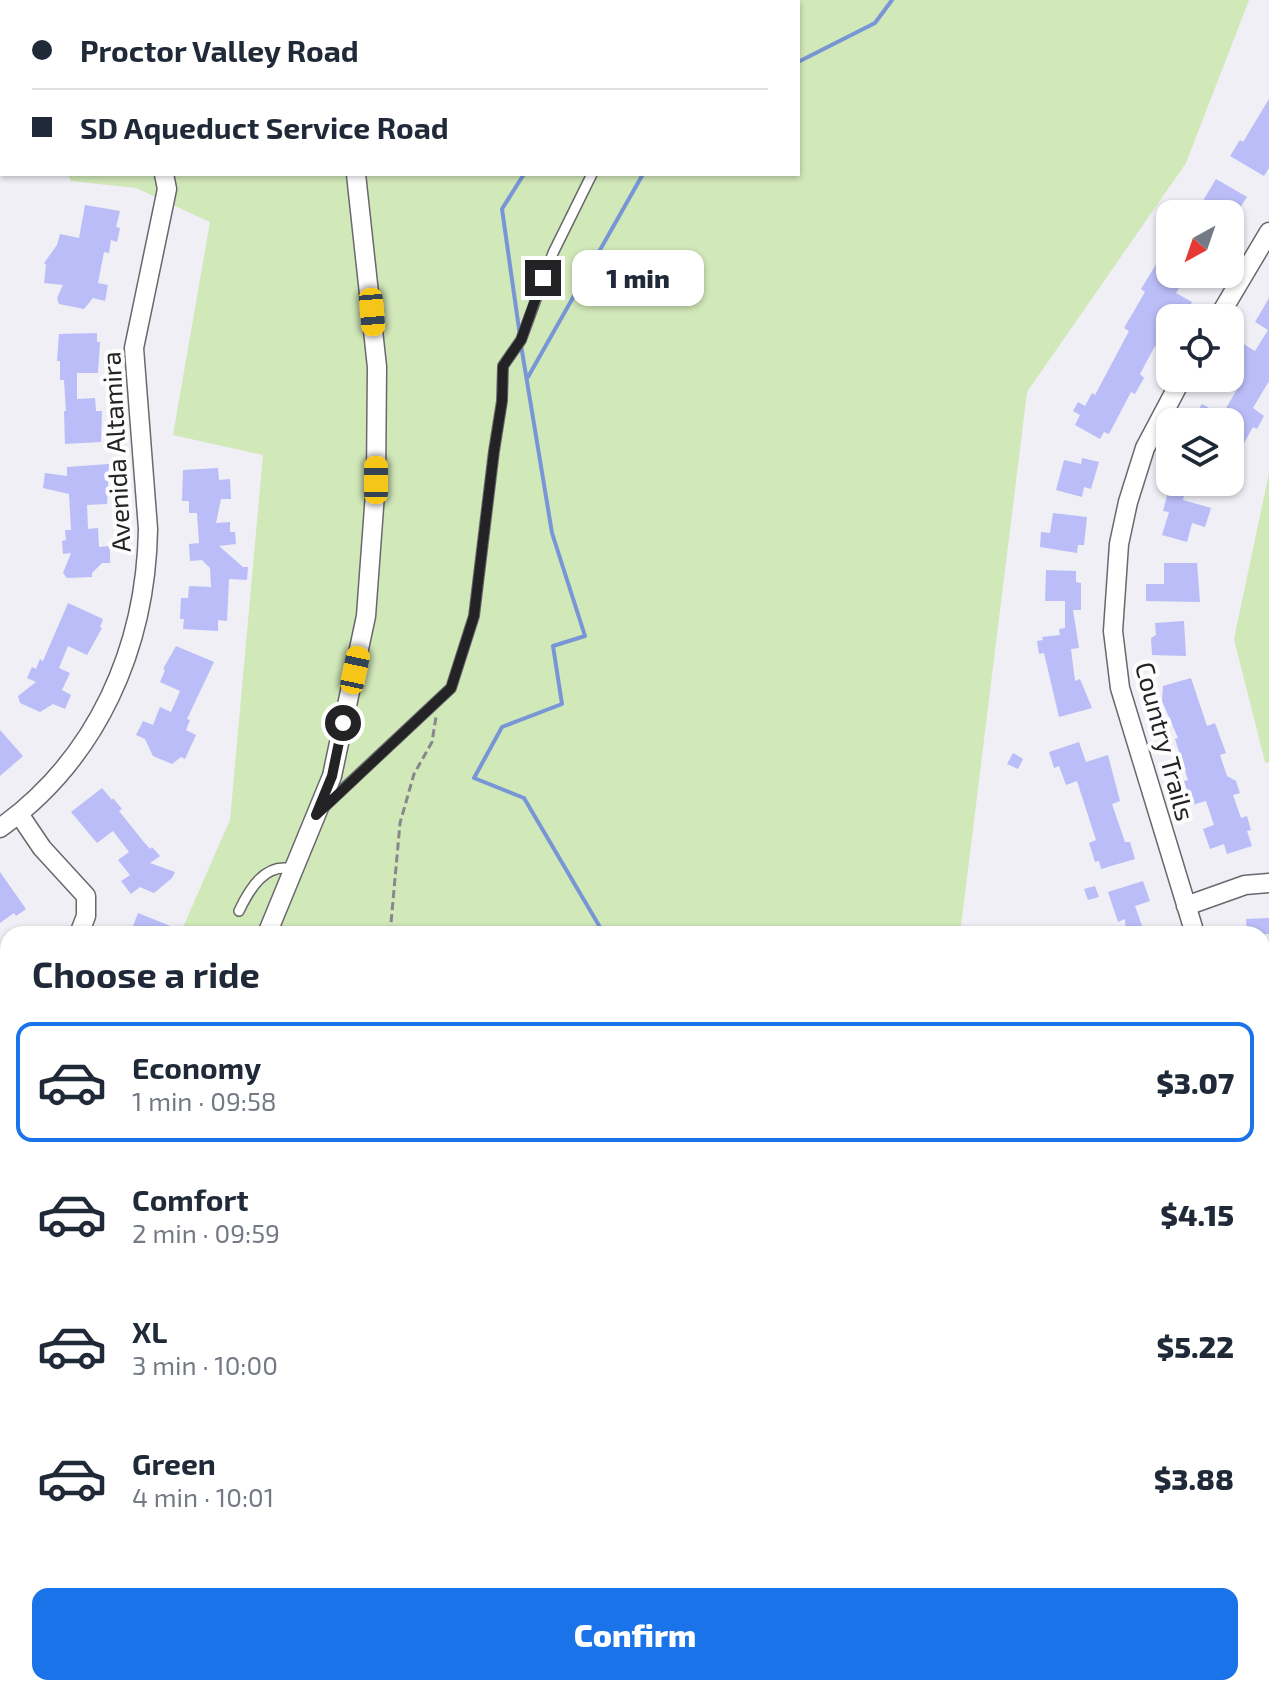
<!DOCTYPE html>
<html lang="en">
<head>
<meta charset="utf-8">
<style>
  :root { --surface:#fff; --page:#f6f6f7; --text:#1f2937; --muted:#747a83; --line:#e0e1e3; --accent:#1a73e8 }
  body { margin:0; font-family:"Exo 2",sans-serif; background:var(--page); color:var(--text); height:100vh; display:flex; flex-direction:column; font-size:30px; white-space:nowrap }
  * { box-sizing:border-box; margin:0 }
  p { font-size:26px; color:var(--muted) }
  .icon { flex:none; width:44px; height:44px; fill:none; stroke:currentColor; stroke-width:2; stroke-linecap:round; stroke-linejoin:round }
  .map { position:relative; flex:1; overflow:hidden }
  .sheet { position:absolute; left:0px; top:926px; width:1270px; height:770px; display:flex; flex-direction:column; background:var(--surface); border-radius:24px 24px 0 0; box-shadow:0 2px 6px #0004 }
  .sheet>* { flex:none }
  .top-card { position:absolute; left:0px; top:0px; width:800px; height:176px; box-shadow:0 2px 6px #0004; display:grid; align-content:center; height:176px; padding:0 32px; background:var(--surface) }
  .needle { width:52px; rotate:220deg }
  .controls { position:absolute; left:1156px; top:200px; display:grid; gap:16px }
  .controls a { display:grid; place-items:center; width:88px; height:88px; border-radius:16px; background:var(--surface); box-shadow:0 2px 6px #0004; font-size:40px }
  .end { position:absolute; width:36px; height:36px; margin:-18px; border:10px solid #232325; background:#fff; box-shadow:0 0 0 4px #fff }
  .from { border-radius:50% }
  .bubble { position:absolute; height:56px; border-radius:16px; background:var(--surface); box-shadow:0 2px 6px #0004; font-size:26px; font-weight:800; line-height:56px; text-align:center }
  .car { position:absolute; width:24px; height:48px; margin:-24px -12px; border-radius:10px; box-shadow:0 0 6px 2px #0007; background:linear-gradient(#f5c518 24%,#345 0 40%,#f5c518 0 76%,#345 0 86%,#f5c518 0) }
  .top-card b { display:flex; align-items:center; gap:28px; height:76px; font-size:30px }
  .top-card b+b { border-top:2px solid var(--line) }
  .top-card i { width:20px; height:20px; background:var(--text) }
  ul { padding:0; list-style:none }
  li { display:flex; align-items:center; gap:24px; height:120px; margin:0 16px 12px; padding:0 16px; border:4px solid transparent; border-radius:16px }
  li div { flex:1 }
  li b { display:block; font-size:30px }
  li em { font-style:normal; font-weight:800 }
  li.current { border-color:var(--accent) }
  li>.icon { width:72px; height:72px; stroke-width:1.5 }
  h2 { padding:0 32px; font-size:36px; line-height:96px }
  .action { display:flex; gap:16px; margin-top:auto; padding:16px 32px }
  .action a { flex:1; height:92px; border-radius:16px; background:var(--accent); color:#fff; font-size:32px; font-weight:800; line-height:92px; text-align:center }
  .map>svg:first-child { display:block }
</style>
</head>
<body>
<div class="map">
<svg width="1269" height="1695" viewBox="0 0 1269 1695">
  <rect width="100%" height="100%" fill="#efeff5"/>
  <path fill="#d1e8b9" d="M37,0H1249L1186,163L1027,392L960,934H180L230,820L263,455L173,435L210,222L136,188L71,181L68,174H798V2Z
    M1269,473V763L1265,762L1234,639Z
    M8,1328V1688H781L779,1695H0V1346Z
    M1055,1688H1255L1252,1695H1058Z"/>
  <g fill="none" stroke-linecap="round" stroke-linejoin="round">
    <path stroke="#7896d6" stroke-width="4" d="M563,0L564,2
      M798,62L875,23L892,0
      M520,336L502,209L524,174
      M521,345L552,533L585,636L553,646L562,704L502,727L474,778L524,798L604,934
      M528,377L643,174
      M361,1695L363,1688"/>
  </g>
  <path fill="#babdf7" d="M1269,99V168L1264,176L1230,156L1240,140L1243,142Z
    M1216,179L1247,197L1236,214H1218L1201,204Z
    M85,205L120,211L116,227L120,228L117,242L111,240L109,253L104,252L98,283L108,285L105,301L93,298L84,309L59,304L57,298L63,285L44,283L46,265L44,263L57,245L60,234L79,238Z
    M1160,258L1170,264V274H1188L1176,293L1192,302L1183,317L1170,309V333L1160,350L1155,346L1140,374L1144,378L1135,394L1131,392L1109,434L1104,432L1100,439L1075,425L1080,415L1073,411L1078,402L1085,406L1092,393L1095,395L1129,331L1124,328L1145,292L1141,289Z
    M1269,298V381L1253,408L1264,416L1257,429L1253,427L1243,445L1230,438V422H1191L1202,404L1222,415L1242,381L1238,379L1242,372L1232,367L1236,360L1233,358L1242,343L1255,351L1268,330L1255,322Z
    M97,333V342H100L98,373H77V399L95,398L96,411H102L101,442L65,444L64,411H66L64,380H60V361H57L59,334Z
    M1082,458L1099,462L1091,489L1084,487L1082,497L1056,490L1064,460L1081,464Z
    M109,464L107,504L87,505L88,529L98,528L99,547L110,546V563H102L92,573V577L67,578L63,573L71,553L63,554L62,541L66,540L65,530H71L69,494L43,488L45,473L67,476V467Z
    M218,468L219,480L230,479L231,499H221L216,523L230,522V532H235L236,544L219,546L243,567H248L247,580L229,579L227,621L218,620V631L183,629L184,619H180L181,598H188L189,586L211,587L210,568L202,560L190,561L189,544L199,543L197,513H189V501H182L183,470Z
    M1169,488L1185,492L1183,500L1211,508L1205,527L1192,523L1187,542L1162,535L1169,512L1163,511Z
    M1053,513L1087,517L1084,545H1078L1077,553L1040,547L1041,532L1050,533Z
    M1164,563H1197L1200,602L1146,601V584H1164Z
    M1046,570L1076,571V582L1081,583V610H1073L1079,648L1071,649L1075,681L1080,679L1092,708L1059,717L1044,653L1039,654L1037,641L1043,640L1042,637L1060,635L1059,629L1065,628V601H1045Z
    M68,603L103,619L100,627L102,628L87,655L68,646L59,668L70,673L62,690L71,695L65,709L53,704L40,712L20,703L18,696L36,682L27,678L32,667L36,669L40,659L43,661Z
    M1184,621L1186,656L1152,655L1151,638L1156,635L1155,623Z
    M176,646L214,662L187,719L190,720L186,730L196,735L185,759L181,757L172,764L153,756L145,739L136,735L143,721L153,725L160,707L171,712L180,691L160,682L165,670L163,669Z
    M1191,678L1207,726L1215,723L1226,753L1220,755L1227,776L1236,781L1240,793L1233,795L1241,818L1247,816L1251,830L1247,831L1252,846L1227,854L1224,844L1210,849L1203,829L1214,825L1206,801L1192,805L1184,781L1188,780L1175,739L1178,738L1162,701L1163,686Z
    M0,730L23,756L0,776Z
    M1079,742L1086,762L1108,755L1120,801L1112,804L1125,842H1130L1135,859L1101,869L1099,861L1095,862L1089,843L1096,840L1077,781L1066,785L1059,766L1054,768L1049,752Z
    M1013,753L1023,759L1018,769L1007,764Z
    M102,788L112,800L113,798L122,809L119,811L143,841L150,849L152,847L160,856L150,863L175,872L172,878L154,893L140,887L131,894L121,881L130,875L118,860L129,852L113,831L97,843L71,812Z
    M0,872L26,909L16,916L14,913L0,923Z
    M1143,881L1150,901L1135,906L1145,934H1126L1125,919L1118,922L1108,892Z
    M1095,886L1099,897L1088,900L1084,889Z
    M138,913L188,933V934H130Z
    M1269,918V934H1247L1246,919Z"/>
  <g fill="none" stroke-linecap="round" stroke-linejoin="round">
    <g stroke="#69686e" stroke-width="12">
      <path id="service" d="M698,2L699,0
        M325,806L451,688L474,616L494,451L502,401L503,366L521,340L553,253L592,174
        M239,911C249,890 265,862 292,869
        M0,1459L8,1439"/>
    </g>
    <g stroke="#69686e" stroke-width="21">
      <path id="minor" d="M128,0V2
        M320,0V2
        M1218,318L1269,232
        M1182,378L1145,448L1128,502L1119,544L1113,631L1120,688L1195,934
        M19,814L42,848L86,896V916L79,934
        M0,828C98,758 146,647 148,529L134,348L167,189L164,174
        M1186,906L1245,885L1269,883
        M267,934L332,776L366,616L376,480L377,367L356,174
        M0,1053L8,1040
        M1267,1478L1269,1477
        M930,1695V1688"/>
    </g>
    <g stroke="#69686e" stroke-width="25">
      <path id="tertiary" d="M1262,1321L1269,1328
        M0,1615L8,1596"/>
    </g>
    <path stroke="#88888c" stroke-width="3" stroke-dasharray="8 4" stroke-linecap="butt" d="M607,0L608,2
      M390,934L400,823L414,774L432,742L436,717
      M143,1695L150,1688"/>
    <use href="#service" stroke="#fff" stroke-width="9"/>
    <use href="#minor" stroke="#fff" stroke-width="18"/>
    <use href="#tertiary" stroke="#fff" stroke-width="22"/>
  </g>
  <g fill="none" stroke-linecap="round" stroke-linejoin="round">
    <path stroke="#232325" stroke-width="10" d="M343,723L332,776L316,815L451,688L474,616L494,451L502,401L503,366L521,340L543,278"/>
  </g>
  <g text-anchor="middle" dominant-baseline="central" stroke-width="8" stroke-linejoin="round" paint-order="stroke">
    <g font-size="26" fill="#232325" stroke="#fdfdfe">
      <text transform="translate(115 452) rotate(-93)">Avenida Altamira</text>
      <text transform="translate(1166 741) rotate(75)">Country Trails</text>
    </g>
  </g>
</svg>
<div class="controls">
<a><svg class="needle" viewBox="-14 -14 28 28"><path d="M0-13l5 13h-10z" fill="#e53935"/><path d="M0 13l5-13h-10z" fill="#747a83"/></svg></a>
<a><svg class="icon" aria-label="locate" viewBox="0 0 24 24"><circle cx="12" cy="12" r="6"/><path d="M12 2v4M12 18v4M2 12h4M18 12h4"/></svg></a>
<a><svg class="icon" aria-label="layers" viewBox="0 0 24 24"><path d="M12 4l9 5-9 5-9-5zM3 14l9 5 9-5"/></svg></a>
</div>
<i class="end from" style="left:343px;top:723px"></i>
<i class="end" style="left:543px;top:278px"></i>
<div class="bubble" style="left:572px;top:250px;width:132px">1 min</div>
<i class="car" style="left:372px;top:312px;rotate:175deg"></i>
<i class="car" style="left:376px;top:480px;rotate:0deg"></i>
<i class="car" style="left:355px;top:670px;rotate:12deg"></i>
<div class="top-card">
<b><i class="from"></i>Proctor Valley Road</b>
<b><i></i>SD Aqueduct Service Road</b>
</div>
<section class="sheet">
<h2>Choose a ride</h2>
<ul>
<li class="current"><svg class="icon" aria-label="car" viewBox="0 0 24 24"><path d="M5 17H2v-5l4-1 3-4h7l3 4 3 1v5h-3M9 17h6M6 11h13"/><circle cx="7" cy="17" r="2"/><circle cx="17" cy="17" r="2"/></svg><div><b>Economy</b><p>1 min · 09:58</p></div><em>$3.07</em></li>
<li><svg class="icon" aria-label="car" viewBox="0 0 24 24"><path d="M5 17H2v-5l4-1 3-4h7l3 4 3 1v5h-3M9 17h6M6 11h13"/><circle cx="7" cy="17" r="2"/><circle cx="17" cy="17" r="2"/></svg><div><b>Comfort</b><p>2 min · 09:59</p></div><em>$4.15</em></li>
<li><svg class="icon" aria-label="car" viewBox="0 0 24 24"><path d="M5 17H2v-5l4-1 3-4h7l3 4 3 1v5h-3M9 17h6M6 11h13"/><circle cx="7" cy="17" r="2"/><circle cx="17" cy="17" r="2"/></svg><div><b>XL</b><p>3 min · 10:00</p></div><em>$5.22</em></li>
<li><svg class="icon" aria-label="car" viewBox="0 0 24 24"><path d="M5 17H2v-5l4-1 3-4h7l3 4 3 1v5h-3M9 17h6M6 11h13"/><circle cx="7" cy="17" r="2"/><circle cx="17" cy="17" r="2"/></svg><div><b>Green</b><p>4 min · 10:01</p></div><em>$3.88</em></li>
</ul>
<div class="action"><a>Confirm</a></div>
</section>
</div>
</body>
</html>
